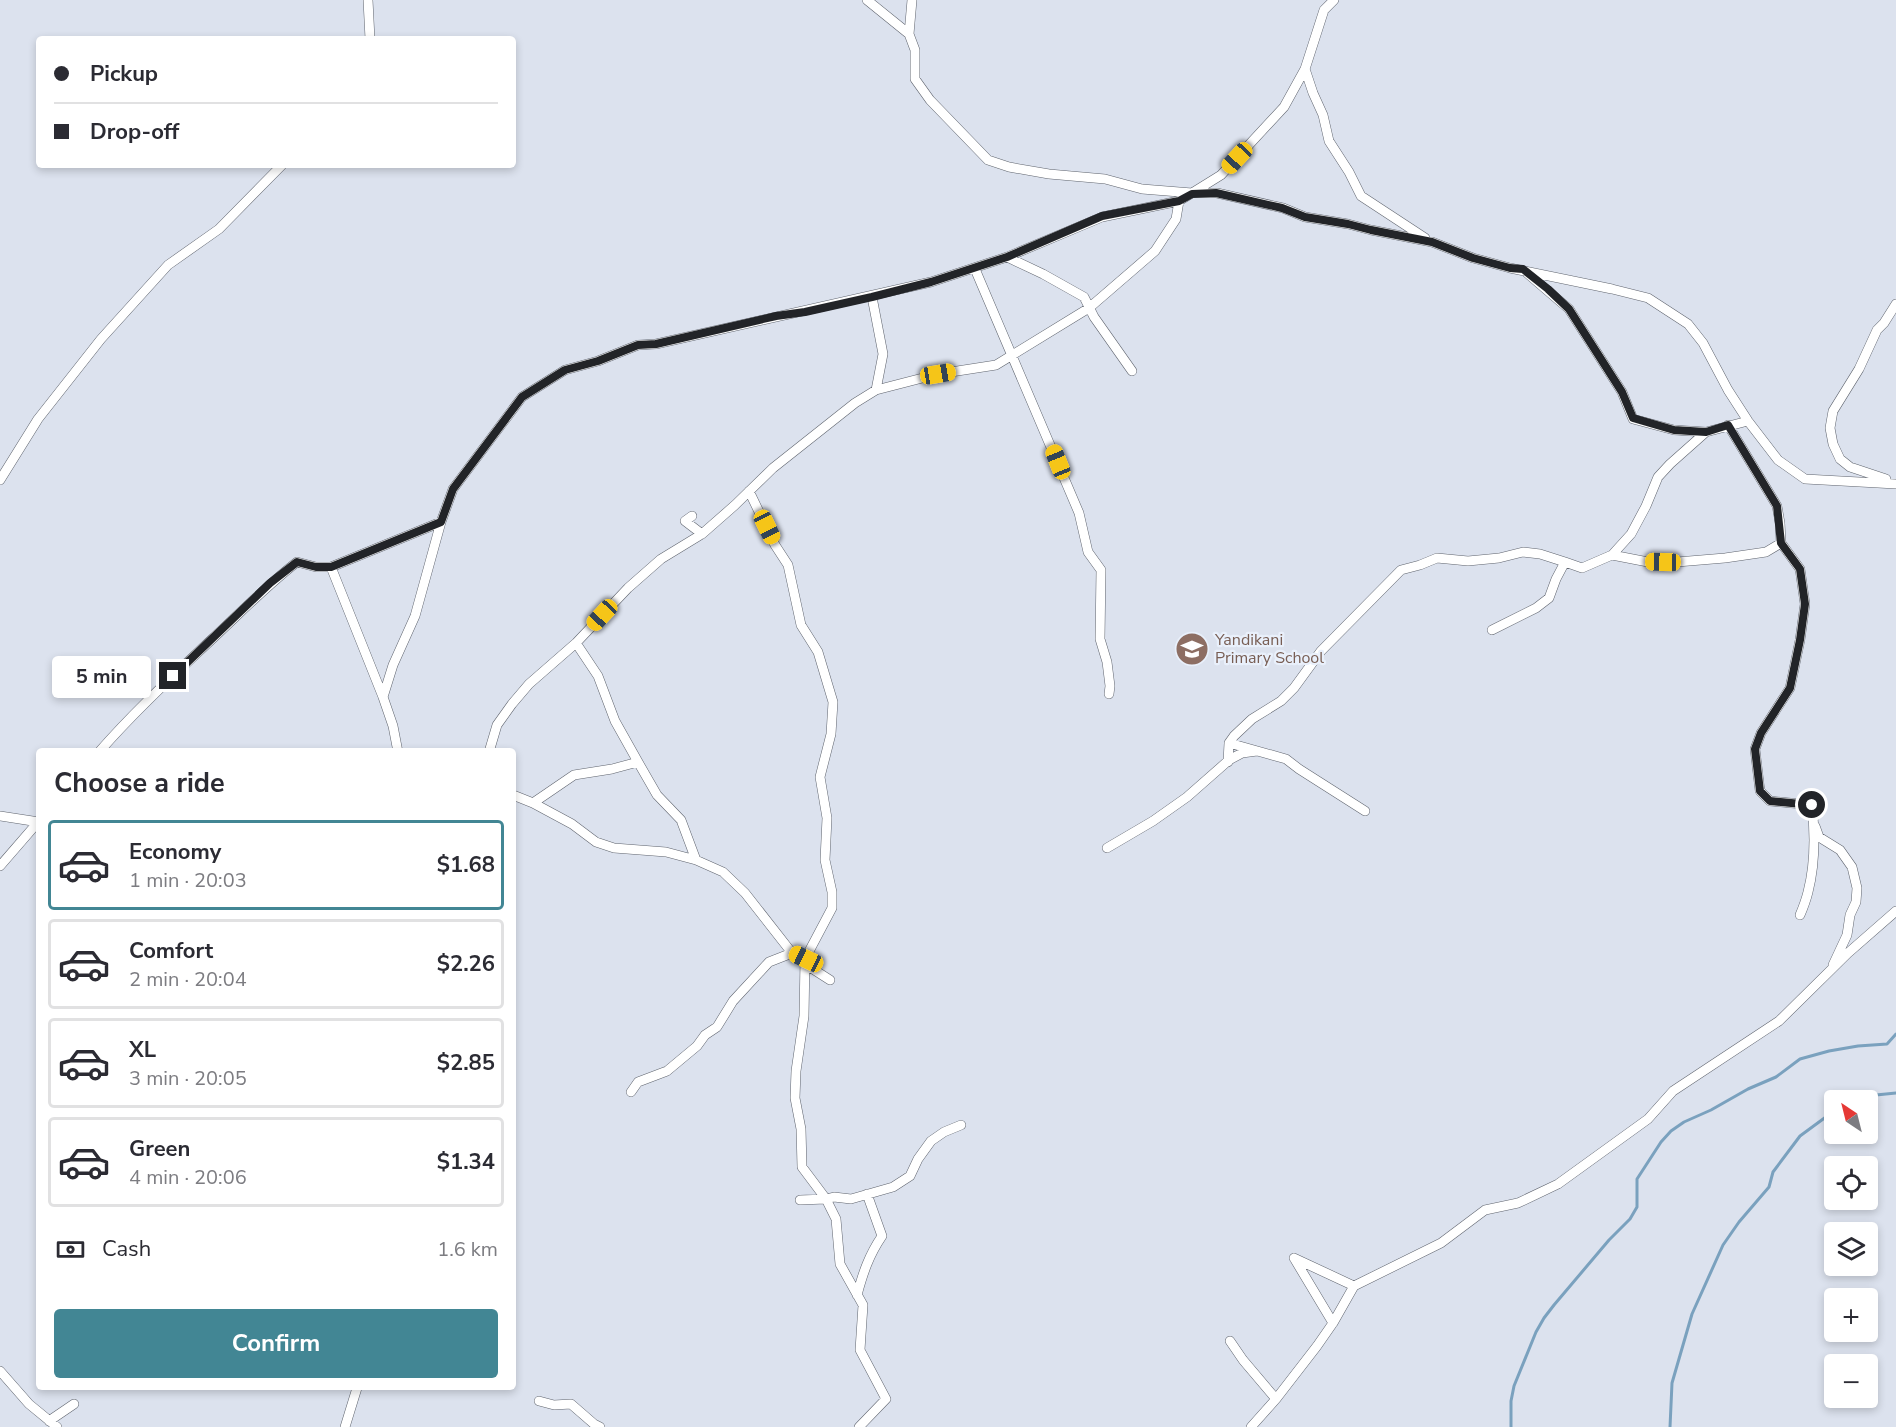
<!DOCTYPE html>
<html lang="en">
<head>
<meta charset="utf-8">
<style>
  :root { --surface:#fff; --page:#f7f7f7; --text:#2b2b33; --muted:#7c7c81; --line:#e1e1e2; --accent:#428694 }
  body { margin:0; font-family:"Nunito Sans",sans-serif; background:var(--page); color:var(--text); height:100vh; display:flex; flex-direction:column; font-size:22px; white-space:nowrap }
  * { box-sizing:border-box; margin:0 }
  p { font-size:20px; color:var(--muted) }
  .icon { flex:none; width:33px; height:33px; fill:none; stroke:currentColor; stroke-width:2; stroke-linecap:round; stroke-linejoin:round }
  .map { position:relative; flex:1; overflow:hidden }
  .details { position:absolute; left:36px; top:748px; width:480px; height:642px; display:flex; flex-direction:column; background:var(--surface); border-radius:6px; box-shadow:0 3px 9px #0003 }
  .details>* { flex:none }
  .hud { position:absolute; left:36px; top:36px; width:480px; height:132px; border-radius:6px; box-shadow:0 3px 9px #0003; display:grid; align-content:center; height:132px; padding:0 18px; background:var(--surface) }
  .needle { width:39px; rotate:325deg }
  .buttons { position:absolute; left:1824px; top:1090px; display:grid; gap:12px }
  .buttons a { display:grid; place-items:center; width:54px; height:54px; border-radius:6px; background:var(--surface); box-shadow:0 3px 9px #0003; font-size:30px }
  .end { position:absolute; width:27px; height:27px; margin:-14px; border:8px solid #222428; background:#fff; box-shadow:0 0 0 3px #fff }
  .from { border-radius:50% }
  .bubble { position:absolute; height:42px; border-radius:6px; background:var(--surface); box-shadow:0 3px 9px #0003; font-size:20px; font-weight:700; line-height:42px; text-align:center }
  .car { position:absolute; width:18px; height:36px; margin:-18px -9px; border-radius:8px; box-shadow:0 0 4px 2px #0007; background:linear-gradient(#f5c518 24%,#345 0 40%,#f5c518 0 76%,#345 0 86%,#f5c518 0) }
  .hud b { display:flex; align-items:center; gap:21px; height:57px; font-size:22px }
  .hud b+b { border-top:2px solid var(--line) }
  .hud i { width:15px; height:15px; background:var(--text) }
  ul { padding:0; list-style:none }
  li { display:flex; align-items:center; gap:18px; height:90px; margin:0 12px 9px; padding:0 6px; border:3px solid var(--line); border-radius:6px }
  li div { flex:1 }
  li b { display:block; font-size:22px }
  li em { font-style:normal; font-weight:700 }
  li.selected { border-color:var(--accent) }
  li>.icon { width:54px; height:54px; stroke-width:1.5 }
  h2 { padding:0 18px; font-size:27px; line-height:72px }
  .pay { display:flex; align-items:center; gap:15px; height:66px; padding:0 18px; font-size:22px }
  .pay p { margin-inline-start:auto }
  .action { display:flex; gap:12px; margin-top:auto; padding:12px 18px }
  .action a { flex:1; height:69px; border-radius:6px; background:var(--accent); color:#fff; font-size:24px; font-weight:700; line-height:69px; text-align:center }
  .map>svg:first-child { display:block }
</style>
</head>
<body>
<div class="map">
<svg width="1896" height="1427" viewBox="0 0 1896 1427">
  <rect width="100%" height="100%" fill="#dce2ee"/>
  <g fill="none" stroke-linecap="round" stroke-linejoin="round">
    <path stroke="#7aa1be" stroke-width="3" d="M1856,1101L1876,1095L1896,1093
      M1511,1427V1401L1514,1386L1536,1332L1544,1318L1554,1305L1609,1240L1630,1219L1637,1207V1179L1661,1142L1671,1131L1684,1122L1711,1110L1748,1089L1776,1077L1800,1059L1829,1051L1858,1046L1887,1044L1896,1034
      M1670,1427L1672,1383L1692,1314L1723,1245L1739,1222L1769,1187L1773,1172L1800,1136L1834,1111"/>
    <g stroke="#5f646e" stroke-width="10">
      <path id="minor" d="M368,0L370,39
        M867,0L909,34L915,50V79L930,100L988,160L1009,167L1049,174L1105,179L1142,189L1192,193L1221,175L1284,107L1305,69L1324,10L1334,0
        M909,34L912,0
        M1305,69L1313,93L1323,115L1329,141L1349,172L1361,196L1425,238
        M1007,257L1043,274L1084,297L1094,317L1132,371
        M975,269L1079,513L1088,552L1101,570L1100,639L1107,662L1110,686L1109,694
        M1527,273L1569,309L1622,392L1633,419L1674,430L1706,432
        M872,297L883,354L876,390
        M1728,425L1777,506L1780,523L1781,543L1800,569L1805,604L1800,640L1790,688L1761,733L1755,749L1760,791L1770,801L1812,805C1815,833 1815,865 1808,892C1806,900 1803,908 1800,915
        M1886,479L1850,467L1840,459L1833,444L1830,428L1833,411L1859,369L1877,330L1884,323L1896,304
        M0,480L38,419L101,339L168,265L219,229L282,165
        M749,491L775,545L788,565L801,625L818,652L833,702L831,734L820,777L827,818L825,860L832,892V908L805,959L804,1016L796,1071L795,1098L801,1129L802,1167L826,1199L836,1219L840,1264L863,1305L860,1350L886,1399L859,1427
        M692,516L685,521L702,534L735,505L773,468L855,403L876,390L938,374L996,365L1089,308L1155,251L1176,219L1179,201
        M1612,555L1648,562H1677L1725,558L1766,552L1781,543
        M331,567L383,697
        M1492,630L1536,608L1549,598L1556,579L1565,562L1582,568L1612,555L1631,534L1646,506L1658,477L1670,464L1706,432L1748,421
        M576,643L598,676L615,721L638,762L657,795L681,820L696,860
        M1229,743L1286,759L1299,769L1365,811
        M99,752C134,712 173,676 211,640C239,614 266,586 297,562L316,567H331L441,522L453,489L522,397L565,370L598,361L638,345L656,344L931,282L1007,257L1102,217L1179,201L1192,193H1217L1283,208L1305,217L1348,224L1371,230L1432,242L1473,258L1510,268L1612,289L1648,298L1688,324L1703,343L1728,390L1748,421L1778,460L1805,479L1896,484
        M398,752L393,726L383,697L393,665L415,616L441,522
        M489,752L497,725L512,704L529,684L576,643L628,588L661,559L702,534
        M1228,762L1229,743L1234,736L1252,719L1281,701L1294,688L1321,651L1401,570L1420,565L1437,558L1468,561L1499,558L1523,552L1540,554L1565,562
        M513,795L533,803L572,824L596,842L614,848L666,852L696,860L723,872L745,893L792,953L805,959
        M533,803L574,775L612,769L638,762
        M0,816L39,822
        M1815,826L1819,837L1840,850L1852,867L1857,888L1856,902L1850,915L1847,935L1833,965
        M1107,848L1153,821L1187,797L1229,760L1242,753L1257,751
        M0,866L39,821
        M805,964L830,980
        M631,1092L638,1082L667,1071L697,1046L705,1035L717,1027L733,1001L769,962L792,953
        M800,1200L826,1199L834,1197L851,1199L893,1187L910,1176L918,1159L931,1141L944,1132L961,1125
        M1294,1258L1333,1323
        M1294,1258L1354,1286
        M857,1295C863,1273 869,1255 882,1236L867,1194
        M1230,1341L1243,1360L1276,1399
        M0,1371L29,1404L57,1427
        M539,1401L554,1405L571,1404L594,1424L600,1427
        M49,1421L74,1404
        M345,1427L357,1388
        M1251,1427L1276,1399L1317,1346L1333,1323L1354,1286L1441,1243L1485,1210L1518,1203L1558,1184L1648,1119L1673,1091L1779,1021L1848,953L1896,911"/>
    </g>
    <use href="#minor" stroke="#fff" stroke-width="9"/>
  </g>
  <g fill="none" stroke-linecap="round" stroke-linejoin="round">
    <path stroke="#222428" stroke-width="8" d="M173,676L270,583L297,562L316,567H331L441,522L453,489L522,397L565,370L598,361L638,345L656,344L776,316L805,312L872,297L931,282L1007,257L1102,216L1179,201L1192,194L1216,193L1282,208L1305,217L1348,224L1371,230L1432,242L1473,258L1510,268L1523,269L1548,289L1569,309L1622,392L1633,418L1674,430L1706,432L1728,425L1777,506L1781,543L1800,569L1805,604L1800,640L1790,688L1761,733L1755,749L1760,791L1770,801L1812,805"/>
  </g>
  <defs>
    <g id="school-disc" transform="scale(1.725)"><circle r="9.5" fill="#8d6e63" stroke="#e9f0fb"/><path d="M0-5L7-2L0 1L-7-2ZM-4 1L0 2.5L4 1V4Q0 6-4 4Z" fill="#fff"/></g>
  </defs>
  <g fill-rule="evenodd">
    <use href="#school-disc" x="1192" y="649"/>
  </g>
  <g text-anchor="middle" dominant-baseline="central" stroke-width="4.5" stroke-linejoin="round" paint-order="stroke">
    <g font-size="16" fill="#785e54" stroke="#e9f0fb" text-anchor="start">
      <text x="1215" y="640">Yandikani<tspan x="1215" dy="18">Primary School</tspan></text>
    </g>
  </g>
</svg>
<div class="buttons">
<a><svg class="needle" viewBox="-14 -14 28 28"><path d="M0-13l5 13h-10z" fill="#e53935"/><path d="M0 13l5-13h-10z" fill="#7c7c81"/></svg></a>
<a><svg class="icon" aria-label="locate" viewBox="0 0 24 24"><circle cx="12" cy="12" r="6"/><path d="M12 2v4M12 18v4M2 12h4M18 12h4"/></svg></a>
<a><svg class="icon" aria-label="layers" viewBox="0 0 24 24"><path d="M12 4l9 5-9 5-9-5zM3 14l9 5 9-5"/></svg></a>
<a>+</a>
<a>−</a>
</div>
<i class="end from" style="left:1812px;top:805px"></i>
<i class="end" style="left:173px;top:676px"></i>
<div class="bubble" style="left:52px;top:656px;width:99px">5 min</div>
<i class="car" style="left:1237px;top:158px;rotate:223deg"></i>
<i class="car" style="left:938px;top:374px;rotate:81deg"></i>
<i class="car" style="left:1058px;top:462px;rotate:338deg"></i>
<i class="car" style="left:767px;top:527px;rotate:154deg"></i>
<i class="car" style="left:1663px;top:562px;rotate:271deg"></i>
<i class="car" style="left:602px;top:615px;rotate:223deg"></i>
<i class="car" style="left:806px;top:959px;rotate:295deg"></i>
<div class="hud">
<b><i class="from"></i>Pickup</b>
<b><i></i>Drop-off</b>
</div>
<section class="details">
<h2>Choose a ride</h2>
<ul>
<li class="selected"><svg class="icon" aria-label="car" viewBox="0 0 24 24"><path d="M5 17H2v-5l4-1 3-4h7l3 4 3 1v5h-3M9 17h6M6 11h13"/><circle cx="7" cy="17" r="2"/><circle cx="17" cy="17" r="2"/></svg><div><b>Economy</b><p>1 min · 20:03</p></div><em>$1.68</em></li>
<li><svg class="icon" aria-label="car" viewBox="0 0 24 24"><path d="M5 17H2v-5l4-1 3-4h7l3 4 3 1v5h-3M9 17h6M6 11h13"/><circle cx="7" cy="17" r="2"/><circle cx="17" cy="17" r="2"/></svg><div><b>Comfort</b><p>2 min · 20:04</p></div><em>$2.26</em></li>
<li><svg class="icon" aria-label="car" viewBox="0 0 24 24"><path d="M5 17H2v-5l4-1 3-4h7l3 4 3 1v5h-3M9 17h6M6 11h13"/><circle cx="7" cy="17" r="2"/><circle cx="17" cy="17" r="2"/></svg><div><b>XL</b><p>3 min · 20:05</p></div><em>$2.85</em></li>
<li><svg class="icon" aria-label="car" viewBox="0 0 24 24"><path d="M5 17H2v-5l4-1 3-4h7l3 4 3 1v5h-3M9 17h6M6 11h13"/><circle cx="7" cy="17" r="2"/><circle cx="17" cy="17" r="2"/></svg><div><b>Green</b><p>4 min · 20:06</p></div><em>$1.34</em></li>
</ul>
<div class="pay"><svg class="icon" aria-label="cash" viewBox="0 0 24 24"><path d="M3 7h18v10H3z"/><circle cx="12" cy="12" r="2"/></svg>Cash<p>1.6 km</p></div>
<div class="action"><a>Confirm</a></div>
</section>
</div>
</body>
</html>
